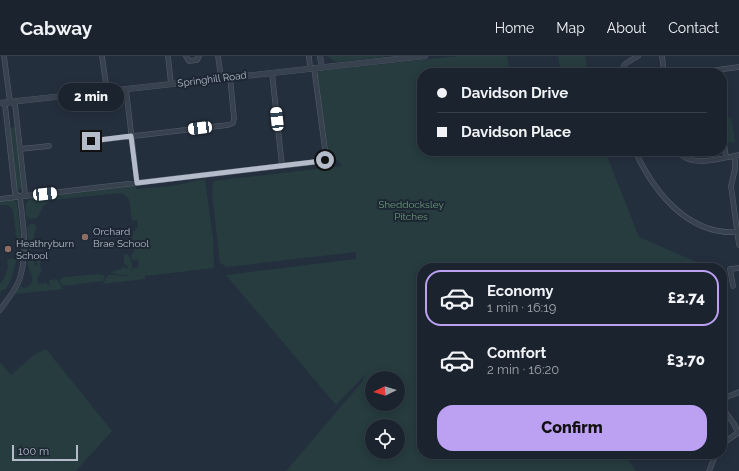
<!DOCTYPE html>
<html lang="en">
<head>
<meta charset="utf-8">
<style>
  :root { --surface:#1b232e; --page:#282f3a; --text:#f1f3f6; --muted:#a0a4aa; --line:#39404a; --accent:#bca0f2 }
  body { margin:0; font-family:Raleway,sans-serif; background:var(--page); color:var(--text); height:100vh; display:flex; flex-direction:column; font-size:15px; white-space:nowrap }
  * { box-sizing:border-box; margin:0 }
  p { font-size:13px; color:var(--muted) }
  .icon { flex:none; width:22px; height:22px; fill:none; stroke:currentColor; stroke-width:2; stroke-linecap:round; stroke-linejoin:round }
  .map { position:relative; flex:1; overflow:hidden }
  .side { position:absolute; left:417px; top:207px; width:310px; height:196px; display:flex; flex-direction:column; background:var(--surface); border-radius:16px; box-shadow:0 2px 10px #0003,0 0 0 1px var(--line) }
  .side>* { flex:none }
  .hud { position:absolute; left:417px; top:12px; width:310px; height:88px; border-radius:16px; box-shadow:0 2px 10px #0003,0 0 0 1px var(--line); display:grid; align-content:center; height:88px; padding:0 20px; background:var(--surface) }
  .needle { width:26px; rotate:265deg }
  .tools { position:absolute; left:365px; top:315px; display:grid; gap:8px }
  .tools a { display:grid; place-items:center; width:40px; height:40px; border-radius:50%; background:var(--surface); box-shadow:0 2px 10px #0003,0 0 0 1px var(--line); font-size:20px }
  .scale { position:absolute; left:12px; bottom:10px; width:66px; box-sizing:border-box; padding-left:4px; border:2px solid #b4bcc9; border-top:0; font-size:11px; line-height:14px; white-space:nowrap; color:#b4bcc9; -webkit-text-stroke:3px #1d2633; paint-order:stroke }
  .end { position:absolute; width:18px; height:18px; margin:-9px; border:5px solid #b4bcc9; background:#111; box-shadow:0 0 0 2px #111 }
  .from { border-radius:50% }
  .bubble { position:absolute; height:28px; border-radius:14px; background:var(--surface); box-shadow:0 2px 10px #0003,0 0 0 1px var(--line); font-size:13px; font-weight:800; line-height:28px; text-align:center }
  .car { position:absolute; width:12px; height:24px; margin:-12px -6px; border-radius:5px; box-shadow:0 0 3px 1px #0007; background:linear-gradient(#fff 24%,#345 0 40%,#fff 0 76%,#345 0 86%,#fff 0) }
  .hud b { display:flex; align-items:center; gap:14px; height:38px; font-size:15px }
  .hud b+b { border-top:1px solid var(--line) }
  .hud i { width:10px; height:10px; background:var(--text) }
  ul { padding:7px 0 0; list-style:none }
  li { display:flex; align-items:center; gap:12px; height:56px; margin:0 8px 6px; padding:0 12px; border:2px solid transparent; border-radius:16px }
  li div { flex:1 }
  li b { display:block; font-size:15px }
  li em { font-style:normal; font-weight:800 }
  li.active { border-color:var(--accent) }
  li>.icon { width:36px; height:36px; stroke-width:1.5 }
  .cta { display:flex; gap:8px; margin-top:auto; padding:8px 20px }
  .cta a { flex:1; height:46px; border-radius:16px; background:var(--accent); color:#111; font-size:16px; font-weight:800; line-height:46px; text-align:center }
  header { display:flex; align-items:center; gap:24px; box-sizing:border-box; height:56px; padding:0 20px; background:var(--surface); border-bottom:1px solid var(--line) }
  header strong { font-size:19px }
  nav { display:flex; gap:22px; margin-inline-start:auto; font-size:14px }
  .map>svg:first-child { display:block }
</style>
</head>
<body>
<header>
<strong>Cabway</strong>
<nav><a>Home</a><a>Map</a><a>About</a><a>Contact</a></nav>
</header>
<div class="map">
<svg width="739" height="415" viewBox="0 0 739 415">
  <rect width="100%" height="100%" fill="#242f3e"/>
  <path fill="#263c3f" fill-rule="evenodd" d="M327,0H384V1L336,6Z
    M458,0H507L510,17H422V95H605L639,181L708,211V212H422V398H624L636,415H286L362,326L365,319L336,349L226,219L356,203V196L227,211L220,207L212,138L213,125L342,110L338,104L328,105L316,19L319,15ZM372,322H398V348H372ZM372,370H398V396H372Z
    M558,0H585L588,17H561Z
    M731,61L735,86L727,87L723,63Z
    M15,71L22,133L17,134L10,72Z
    M205,123L213,183L214,212L145,220V223L103,228L108,219C115,217 120,221 127,220L134,212H137L139,208L137,203L133,205L131,200L134,196L131,185L133,179V175H136L135,172H138L137,164L132,165L129,143L122,137L51,144L43,151L37,162L30,163L26,160C25,152 24,146 32,142L136,130V133L171,130Z
    M14,143L17,147L21,183L20,187L15,189V187H17L13,154L8,149H0V145Z
    M30,168H35L37,174H35V177H34V182L31,184L32,194H31V201L40,199V202L28,204L29,192L27,171Z
    M127,198C133,204 136,217 125,219C119,220 114,216 109,217L121,213L124,210L126,213L128,212L127,209L124,208V199Z
    M17,202L12,221L6,233L2,234V235L0,236V227L2,226L8,212L7,203Z
    M34,204L35,210H37L36,204H41L40,211L42,214L37,223L39,228H43L46,226L47,228L49,229L50,228L49,225L50,224L57,223L63,233L15,238L20,230L24,232L28,231C39,220 26,217 28,205Z
    M98,218L104,219L105,223L103,225L63,230L60,226V223L65,221Z
    M46,293L112,375L76,415H0V306L11,319L34,299Z"/>
  <g fill="none" stroke-linecap="round" stroke-linejoin="round">
    <g stroke="#565f6c" stroke-width="5.5">
      <path id="minor" d="M4,0L10,46
        M102,0L107,35
        M168,0L171,28
        M186,0L189,5L197,4L199,0
        M218,0L221,22
        M309,0L310,12
        M662,0L664,17
        M272,17L282,110
        M620,17L625,8L638,0
        M694,17L739,11
        M126,33L137,127
        M10,46L15,48L25,138L21,140
        M10,46L5,49L15,137L20,141
        M722,74L726,101
        M91,85L228,69L233,67L234,62L230,21
        M20,93L49,90
        M635,95C654,136 688,180 739,176
        M678,95C690,113 722,102 739,99
        M735,100V113L731,130L739,189
        M0,143L323,105L325,104L326,101L314,12
        M733,230L730,213L739,212
        M0,254C7,244 16,234 20,222C28,195 23,168 20,141
        M722,343L739,336
        M722,351L734,368L738,376
        M722,390L725,386L739,376
        M709,415L716,398"/>
    </g>
    <g stroke="#565f6c" stroke-width="6">
      <path id="tertiary" d="M320,0L322,12
        M0,47L425,0"/>
    </g>
    <use href="#minor" stroke="#38414e" stroke-width="4.5"/>
    <use href="#tertiary" stroke="#38414e" stroke-width="5.5"/>
  </g>
  <g fill="none" stroke-linecap="round" stroke-linejoin="round">
    <path stroke="#b4bcc9" stroke-width="5" d="M91,85L131,80L137,127L322,105L325,104"/>
  </g>
  <g fill="#8d6e63" stroke="#1d2633" stroke-width="1.5">
    <circle cx="85" cy="181" r="4"/>
    <circle cx="8" cy="193" r="4"/>
  </g>
  <g text-anchor="middle" dominant-baseline="central" stroke-width="4" stroke-linejoin="round" paint-order="stroke">
    <g font-size="10" fill="#b4bcc9" stroke="#1d2633">
      <text transform="translate(212 23) rotate(-7)">Springhill Road</text>
    </g>
    <g font-size="10" fill="#6b9a76" stroke="#1d2633">
      <text x="411" y="148">Sheddocksley<tspan x="411" dy="12">Pitches</tspan></text>
    </g>
    <g font-size="10" fill="#b4bcc9" stroke="#1d2633" text-anchor="start">
      <text x="93" y="175">Orchard<tspan x="93" dy="12">Brae School</tspan></text>
      <text x="16" y="187">Heathryburn<tspan x="16" dy="12">School</tspan></text>
    </g>
  </g>
</svg>
<div class="tools">
<a><svg class="needle" viewBox="-14 -14 28 28"><path d="M0-13l5 13h-10z" fill="#e53935"/><path d="M0 13l5-13h-10z" fill="#a0a4aa"/></svg></a>
<a><svg class="icon" aria-label="locate" viewBox="0 0 24 24"><circle cx="12" cy="12" r="6"/><path d="M12 2v4M12 18v4M2 12h4M18 12h4"/></svg></a>
</div>
<div class="scale">100 m</div>
<i class="end from" style="left:325px;top:104px"></i>
<i class="end" style="left:91px;top:85px"></i>
<div class="bubble" style="left:58px;top:27px;width:66px">2 min</div>
<i class="car" style="left:277px;top:63px;rotate:354deg"></i>
<i class="car" style="left:200px;top:72px;rotate:263deg"></i>
<i class="car" style="left:45px;top:138px;rotate:84deg"></i>
<div class="hud">
<b><i class="from"></i>Davidson Drive</b>
<b><i></i>Davidson Place</b>
</div>
<section class="side">
<ul>
<li class="active"><svg class="icon" aria-label="car" viewBox="0 0 24 24"><path d="M5 17H2v-5l4-1 3-4h7l3 4 3 1v5h-3M9 17h6M6 11h13"/><circle cx="7" cy="17" r="2"/><circle cx="17" cy="17" r="2"/></svg><div><b>Economy</b><p>1 min · 16:19</p></div><em>£2.74</em></li>
<li><svg class="icon" aria-label="car" viewBox="0 0 24 24"><path d="M5 17H2v-5l4-1 3-4h7l3 4 3 1v5h-3M9 17h6M6 11h13"/><circle cx="7" cy="17" r="2"/><circle cx="17" cy="17" r="2"/></svg><div><b>Comfort</b><p>2 min · 16:20</p></div><em>£3.70</em></li>
</ul>
<div class="cta"><a>Confirm</a></div>
</section>
</div>
</body>
</html>
